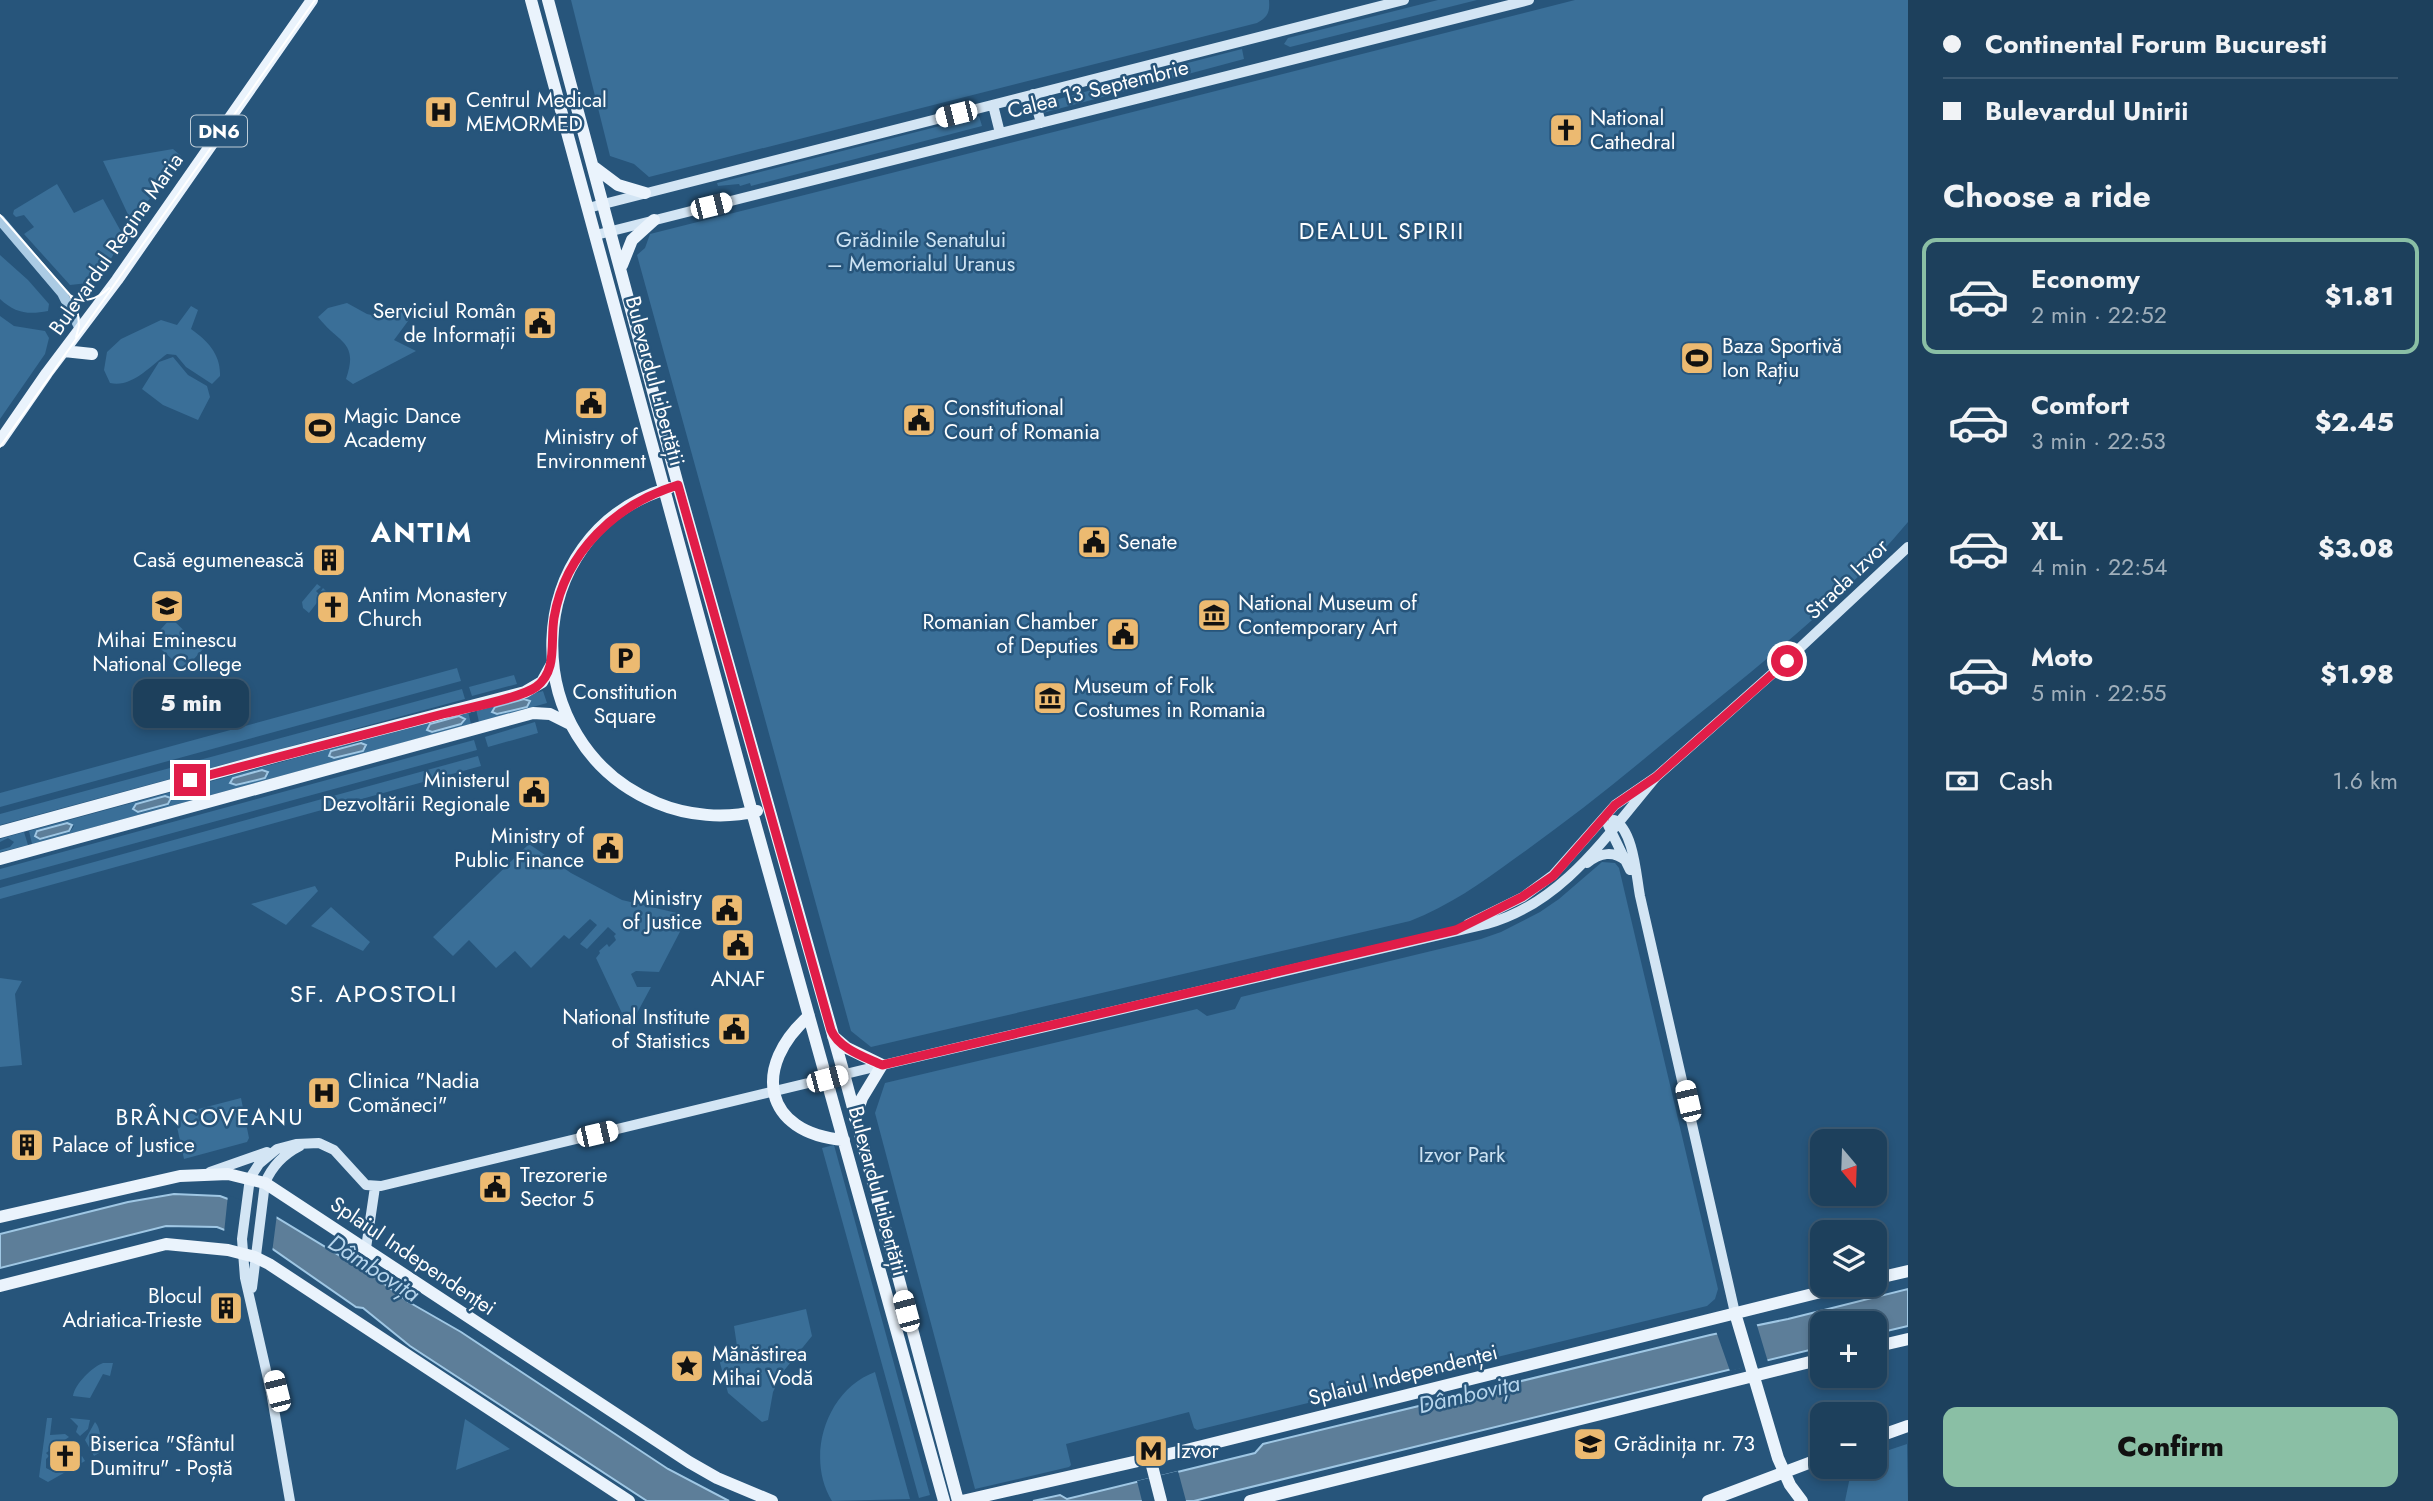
<!DOCTYPE html>
<html lang="en">
<head>
<meta charset="utf-8">
<style>
  :root { --surface:#1d405c; --page:#2a4b65; --text:#f1f3f6; --muted:#a0afbb; --line:#3b5972; --accent:#8abfa5 }
  body { margin:0; font-family:Jost,sans-serif; background:var(--page); color:var(--text); height:100vh; display:flex; flex-direction:column; font-size:26px; white-space:nowrap }
  * { box-sizing:border-box; margin:0 }
  p { font-size:23px; color:var(--muted) }
  .icon { flex:none; width:38px; height:38px; fill:none; stroke:currentColor; stroke-width:2; stroke-linecap:round; stroke-linejoin:round }
  .map { position:relative; flex:1; overflow:hidden }
  .side { display:flex; flex-direction:column; background:var(--surface); width:525px }
  .side>* { flex:none }
  .hud { display:grid; align-content:center; height:154px; padding:0 35px; background:var(--surface) }
  .needle { width:46px; rotate:161deg }
  .controls { position:absolute; left:1810px; top:1129px; display:grid; gap:14px }
  .controls a { display:grid; place-items:center; width:77px; height:77px; border-radius:14px; background:var(--surface); box-shadow:0 4px 10px #0003,0 0 0 2px var(--line); font-size:35px }
  .end { position:absolute; width:32px; height:32px; margin:-16px; border:9px solid #e11d48; background:#fff; box-shadow:0 0 0 4px #fff }
  .from { border-radius:50% }
  .bubble { position:absolute; height:49px; border-radius:14px; background:var(--surface); box-shadow:0 4px 10px #0003,0 0 0 2px var(--line); font-size:23px; font-weight:800; line-height:49px; text-align:center }
  .car { position:absolute; width:21px; height:42px; margin:-21px -10px; border-radius:9px; box-shadow:0 0 5px 2px #0007; background:linear-gradient(#fff 24%,#345 0 40%,#fff 0 76%,#345 0 86%,#fff 0) }
  .hud b { display:flex; align-items:center; gap:24px; height:66px; font-size:26px }
  .hud b+b { border-top:2px solid var(--line) }
  .hud i { width:18px; height:18px; background:var(--text) }
  ul { padding:0; list-style:none }
  li { display:flex; align-items:center; gap:21px; height:116px; margin:0 14px 10px; padding:0 21px; border:4px solid transparent; border-radius:14px }
  li div { flex:1 }
  li b { display:block; font-size:26px }
  li em { font-style:normal; font-weight:800 }
  li.on { border-color:var(--accent) }
  li>.icon { width:63px; height:63px; stroke-width:1.5 }
  h2 { padding:0 35px; font-size:32px; line-height:84px }
  .pay { display:flex; align-items:center; gap:18px; height:77px; padding:0 35px; font-size:26px }
  .pay p { margin-inline-start:auto }
  .button { display:flex; gap:14px; margin-top:auto; padding:14px 35px }
  .button a { flex:1; height:80px; border-radius:14px; background:var(--accent); color:#111; font-size:28px; font-weight:800; line-height:80px; text-align:center }
  main { display:flex; flex:1; min-height:0 }
  .map>svg:first-child { display:block }
</style>
</head>
<body>
<main>
<div class="map">
<svg width="1908" height="1501" viewBox="0 0 1908 1501">
  <rect width="100%" height="100%" fill="#27557b"/>
  <path fill="#3a6f98" fill-rule="evenodd" d="M571,0H1269C1270,12 1268,17 1257,23L649,177L634,164L610,156Z
    M1438,0H1477L1290,47L1284,44L1288,38Z
    M1575,0H1908V522C1837,608 1746,675 1661,745C1613,785 1565,823 1514,859C1481,883 1449,906 1410,921L871,1047L851,1031L640,266L637,255L645,248L650,234Z
    M1242,49L1244,59L1043,113L1040,104L1088,91L1094,87Z
    M979,116L982,126L751,186L750,183L740,186L739,184L718,186L717,183Z
    M173,149L181,156L132,223L103,161Z
    M57,184L74,213L103,199L124,237L97,282L70,285L24,234L34,227L24,215L16,217L13,214L14,210Z
    M0,255L28,280L49,304L48,311C28,315 15,313 0,299Z
    M347,303L367,314L384,318L401,305L411,317L394,340L416,351L353,384L346,379C359,341 339,344 318,317L328,308Z
    M191,306L198,310L191,329C208,341 221,355 220,376L212,384L186,367L176,355L167,354C150,366 132,388 110,383L104,370L107,352L121,339L161,320L177,325Z
    M0,316L14,326L45,331L49,338L45,354L0,419Z
    M173,357L188,375L207,386L210,397L198,420L163,405L142,389L159,362Z
    M317,584L321,587L316,591L319,594L323,588L326,591L309,613L303,608L302,602Z
    M171,618L203,649L184,670L151,640Z
    M457,668L461,681L0,807V793Z
    M514,675L517,684L472,696L469,687Z
    M462,689L465,699L0,825V814Z
    M543,691L547,703L479,722L476,709ZM525,698L531,701L528,707L498,715L491,712L495,706Z
    M468,711L471,724L32,844L29,831ZM459,715L466,719L462,725L432,733L426,730L429,724ZM361,741L367,746L364,751L334,759L328,757L331,750ZM263,769L269,773L266,778L236,786L229,783L233,777ZM166,795L172,799L169,805L139,813L133,810L136,803ZM67,822L74,826L70,832L40,840L34,836L37,830Z
    M535,722L538,733L488,747L485,737Z
    M474,740L477,750L0,880V869Z
    M478,756L481,766L0,899V888Z
    M24,832L28,845L0,852V850L10,847L14,842L8,838L0,842V839Z
    M529,844L571,873L622,900L681,914L684,924L659,972L636,971L631,974L637,987H651L629,1028L596,958L600,953L599,951L607,944L609,947L616,940L614,936L616,934L608,927L587,949L580,944L597,925L590,919L569,939L564,935L531,968L515,951L496,968L469,940L453,956L433,937Z
    M1602,862L1615,863L1619,868L1718,1289L1715,1299L1707,1306L1197,1430L1194,1428L1189,1412L1066,1444L1071,1465L1069,1467L975,1489L875,1113L885,1083L1197,1009L1207,1016L1235,1009L1241,997L1481,939L1501,932L1540,912L1559,899Z
    M315,886L318,891L286,925L251,904Z
    M331,907L370,942L363,951L311,926Z
    M0,978L22,981L15,994L22,1065L0,1067Z
    M241,1098L249,1138L247,1142L184,1159L174,1113L182,1111L183,1113Z
    M834,1145L930,1495L919,1498L822,1148Z
    M806,1309L812,1336L782,1373L773,1392L768,1420L762,1422L728,1393L719,1359L731,1356L730,1348L737,1346L734,1326Z
    M103,1363H113L110,1376L103,1374L90,1398L73,1396C75,1384 92,1367 103,1363Z
    M875,1372L910,1499L832,1501C805,1457 826,1390 875,1372Z
    M47,1418H52L50,1435L65,1434L69,1437L46,1453L49,1456L46,1459V1468L56,1473L67,1470L72,1463L82,1456L85,1461L48,1482L39,1477Z
    M70,1418L90,1420L88,1429L80,1436L76,1432L78,1426Z
    M465,1419L510,1449L456,1470Z
    M95,1422C101,1428 102,1445 99,1453L94,1456L85,1440Z
    M1907,1444L1908,1501H1845L1852,1467L1874,1466V1455Z"/>
  <path fill="#5d7e99" stroke="#9fc7e4" stroke-width="2" d="M524,699L530,701L527,707L497,714L492,712L495,707Z
    M459,716L465,719L461,724L432,732L427,730L430,724Z
    M361,743L366,745L363,751L334,758L329,756L331,751Z
    M262,770L268,772L265,778L236,785L230,783L233,778Z
    M165,796L171,798L168,804L138,812L133,809L136,804Z
    M67,823L72,825L69,831L40,839L35,836L37,831Z
    M174,1194L220,1196L274,1216L375,1277L407,1301L461,1332L668,1469L729,1501H647L410,1346L363,1308L356,1307L271,1248L217,1227L166,1226L0,1268V1234L128,1202Z
    M1908,1289V1326L1874,1334V1323H1822V1347L1194,1501H1033L1060,1495L1067,1499L1255,1453L1263,1444L1710,1335L1788,1319Z"/>
  <path fill="#27557b" d="M228,1195L277,1214L272,1253L224,1233Z
    M1756,1322L1768,1362L1730,1371L1716,1331Z
    M1178,1471L1186,1501H1142L1137,1481Z"/>
  <g fill="none" stroke-linecap="round" stroke-linejoin="round">
    <path stroke="#abcbe4" stroke-width="10" d="M0,220L62,293L80,329"/>
    <path stroke="#d3e5f4" stroke-width="10" d="M1033,94L1041,123
      M993,105L1000,133
      M588,208L1404,0
      M596,235L1529,0
      M1614,820C1634,831 1636,875 1640,896L1735,1313
      M1608,825L1630,870
      M1587,863C1600,853 1613,850 1626,861
      M1468,924L1523,897L1553,875L1615,805L1656,777L1773,673L1908,547
      M210,1172L267,1152
      M366,1248L375,1187
      M252,1288L265,1183C272,1166 284,1154 300,1146
      M290,1501L271,1392L245,1278L242,1239L250,1178L259,1164L277,1149L296,1144L319,1143L334,1150L366,1185L381,1186L887,1064L1487,924C1563,903 1607,835 1656,777"/>
    <path stroke="#eaf3fc" stroke-width="12" d="M531,0L752,812L944,1501
      M548,0L678,485L844,1074L958,1501
      M594,167L618,185L645,193
      M622,265L632,240L654,220
      M64,351L92,354
      M0,441L47,373L117,280L312,0
      M669,488C517,533 514,744 657,803C688,816 725,819 757,811
      M0,832L278,756L525,692L542,682L552,664
      M0,859L533,713L550,714L570,724
      M809,1016C752,1066 762,1133 844,1140
      M833,1036L847,1048L882,1065L862,1098L855,1118
      M0,1217L180,1176L228,1174L265,1183L689,1462L717,1478L772,1501
      M1874,1279L1908,1271
      M0,1286L166,1244L228,1250L255,1257L269,1264L629,1501
      M1735,1313L1778,1458L1790,1485L1802,1501
      M1874,1347L1908,1339
      M1874,1438L1908,1426
      M1150,1458L1161,1501
      M962,1501L1182,1451L1853,1284
      M1250,1501L1822,1359
      M1708,1501L1822,1458"/>
    <path stroke="#fff" stroke-width="2" d="M0,215L70,295L78,314L79,326L76,337
      M70,295C84,304 98,299 109,288
      M0,447L315,0"/>
  </g>
  <g fill="none" stroke-linecap="round" stroke-linejoin="round">
    <path stroke="#e11d48" stroke-width="9" d="M190,780C275,757 359,736 443,714C464,709 521,698 536,687C558,671 550,642 554,618C565,552 616,504 678,485L831,1030C839,1049 865,1057 882,1065L1456,930L1522,897L1553,876L1615,805L1656,777L1787,661"/>
  </g>
  <defs>
    <g id="hospital-square" transform="scale(1.75)"><rect x="-9" y="-9" width="18" height="18" rx="4" fill="#ecba71" stroke="#27557b"/><path d="M-5-5h3v3.5h4V-5h3V5h-3V1.5h-4V5h-3Z" fill="#111"/></g>
    <g id="church-square" transform="scale(1.75)"><rect x="-9" y="-9" width="18" height="18" rx="4" fill="#ecba71" stroke="#27557b"/><path d="M-1.2-6h2.4v3.5h3.3v2.4h-3.3V6h-2.4V-.1h-3.3v-2.4h3.3Z" fill="#111"/></g>
    <g id="civic-square" transform="scale(1.75)"><rect x="-9" y="-9" width="18" height="18" rx="4" fill="#ecba71" stroke="#27557b"/><path d="M-.6-6.5H3V-4.5H.6V-3L4-1V1h2V6H-6V1h2V-1L-.6-3ZM-1.2 2.5V6h2.4V2.5Z" fill="#111"/></g>
    <g id="stadium-square" transform="scale(1.75)"><rect x="-9" y="-9" width="18" height="18" rx="4" fill="#ecba71" stroke="#27557b"/><path d="M0-5a6.5 5 0 1 0 0 10a6.5 5 0 1 0 0-10ZM-3.5-1.8h7v3.6h-7Z" fill="#111"/></g>
    <g id="building-square" transform="scale(1.75)"><rect x="-9" y="-9" width="18" height="18" rx="4" fill="#ecba71" stroke="#27557b"/><path d="M-4-6H4V6H1V3H-1V6H-4ZM-2.5-4.3h1.7v1.8h-1.7ZM.8-4.3h1.7v1.8H.8ZM-2.5-1h1.7V.8h-1.7ZM.8-1h1.7V.8H.8Z" fill="#111"/></g>
    <g id="school-square" transform="scale(1.75)"><rect x="-9" y="-9" width="18" height="18" rx="4" fill="#ecba71" stroke="#27557b"/><path d="M0-5L7-2L0 1L-7-2ZM-4 1L0 2.5L4 1V4Q0 6-4 4Z" fill="#111"/></g>
    <g id="museum-square" transform="scale(1.75)"><rect x="-9" y="-9" width="18" height="18" rx="4" fill="#ecba71" stroke="#27557b"/><path d="M0-6L6-3V-2H-6V-3ZM-5-1h2V3h-2ZM-1-1h2V3h-2ZM3-1h2V3H3ZM-6 4H6V6H-6Z" fill="#111"/></g>
    <g id="parking-square" transform="scale(1.75)"><rect x="-9" y="-9" width="18" height="18" rx="4" fill="#ecba71" stroke="#27557b"/><path d="M-3.5-5.5H1a3.5 3.5 0 0 1 0 7H-1V5.5H-3.5ZM-1-3.4V-.6H.8a1.4 1.4 0 0 0 0-2.8Z" fill="#111"/></g>
    <g id="sight-square" transform="scale(1.75)"><rect x="-9" y="-9" width="18" height="18" rx="4" fill="#ecba71" stroke="#27557b"/><path d="M0-6L1.8-2.2L6-1.7L2.9 1.2L3.7 5.4L0 3.3L-3.7 5.4L-2.9 1.2L-6-1.7L-1.8-2.2Z" fill="#111"/></g>
    <g id="metro-square" transform="scale(1.75)"><rect x="-9" y="-9" width="18" height="18" rx="4" fill="#ecba71" stroke="#27557b"/><path d="M-5.5 5V-5H-3L0 0L3-5H5.5V5H3V-.5L0 4L-3-.5V5Z" fill="#111"/></g>
  </defs>
  <g fill-rule="evenodd">
    <use href="#hospital-square" x="441" y="112"/>
    <use href="#church-square" x="1566" y="130"/>
    <use href="#civic-square" x="540" y="323"/>
    <use href="#stadium-square" x="1697" y="358"/>
    <use href="#civic-square" x="591" y="403"/>
    <use href="#civic-square" x="919" y="420"/>
    <use href="#stadium-square" x="320" y="428"/>
    <use href="#civic-square" x="1094" y="542"/>
    <use href="#building-square" x="329" y="560"/>
    <use href="#school-square" x="167" y="606"/>
    <use href="#church-square" x="333" y="607"/>
    <use href="#museum-square" x="1214" y="615"/>
    <use href="#civic-square" x="1123" y="634"/>
    <use href="#parking-square" x="625" y="658"/>
    <use href="#museum-square" x="1050" y="698"/>
    <use href="#civic-square" x="534" y="792"/>
    <use href="#civic-square" x="608" y="848"/>
    <use href="#civic-square" x="727" y="910"/>
    <use href="#civic-square" x="738" y="945"/>
    <use href="#civic-square" x="734" y="1029"/>
    <use href="#hospital-square" x="324" y="1093"/>
    <use href="#building-square" x="27" y="1145"/>
    <use href="#civic-square" x="495" y="1187"/>
    <use href="#building-square" x="226" y="1308"/>
    <use href="#sight-square" x="687" y="1366"/>
    <use href="#school-square" x="1590" y="1444"/>
    <use href="#metro-square" x="1151" y="1451"/>
    <use href="#church-square" x="65" y="1456"/>
  </g>
  <g text-anchor="middle" dominant-baseline="central" stroke-width="5" stroke-linejoin="round" paint-order="stroke">
    <rect fill="#27557b" stroke="#beccd7" stroke-width="2" x="191" y="115.5" width="56" height="31" rx="5"/>
    <g font-size="19" font-weight="bold" fill="#fff">
      <text x="219" y="131">DN6</text>
    </g>
    <g font-size="21" fill="#fff" stroke="#27557b">
      <text transform="translate(1098 89) rotate(-14)">Calea 13 Septembrie</text>
      <text transform="translate(116 244) rotate(-55)">Bulevardul Regina Maria</text>
      <text transform="translate(655 381) rotate(75)">Bulevardul Libertății</text>
      <text transform="translate(1847 579) rotate(-44)">Strada Izvor</text>
      <text transform="translate(878 1191) rotate(75)">Bulevardul Libertății</text>
      <text transform="translate(413 1256) rotate(34)">Splaiul Independenței</text>
      <text transform="translate(1403 1375) rotate(-14)">Splaiul Independenței</text>
    </g>
    <g font-size="21" fill="#fff" stroke="#27557b" text-anchor="start">
      <text x="466" y="100">Centrul Medical<tspan x="466" dy="24">MEMORMED</tspan></text>
      <text x="1590" y="118">National<tspan x="1590" dy="24">Cathedral</tspan></text>
      <text x="516" y="311" text-anchor="end">Serviciul Român<tspan x="516" dy="24">de Informații</tspan></text>
      <text x="1722" y="346">Baza Sportivă<tspan x="1722" dy="24">Ion Rațiu</tspan></text>
      <text x="944" y="408">Constitutional<tspan x="944" dy="24">Court of Romania</tspan></text>
      <text x="344" y="416">Magic Dance<tspan x="344" dy="24">Academy</tspan></text>
      <text x="591" y="437" text-anchor="middle">Ministry of<tspan x="591" dy="24">Environment</tspan></text>
      <text x="1118" y="542">Senate</text>
      <text x="304" y="560" text-anchor="end">Casă egumenească</text>
      <text x="358" y="595">Antim Monastery<tspan x="358" dy="24">Church</tspan></text>
      <text x="1238" y="603">National Museum of<tspan x="1238" dy="24">Contemporary Art</tspan></text>
      <text x="1098" y="622" text-anchor="end">Romanian Chamber<tspan x="1098" dy="24">of Deputies</tspan></text>
      <text x="167" y="640" text-anchor="middle">Mihai Eminescu<tspan x="167" dy="24">National College</tspan></text>
      <text x="1074" y="686">Museum of Folk<tspan x="1074" dy="24">Costumes in Romania</tspan></text>
      <text x="625" y="692" text-anchor="middle">Constitution<tspan x="625" dy="24">Square</tspan></text>
      <text x="510" y="780" text-anchor="end">Ministerul<tspan x="510" dy="24">Dezvoltării Regionale</tspan></text>
      <text x="584" y="836" text-anchor="end">Ministry of<tspan x="584" dy="24">Public Finance</tspan></text>
      <text x="702" y="898" text-anchor="end">Ministry<tspan x="702" dy="24">of Justice</tspan></text>
      <text x="738" y="979" text-anchor="middle">ANAF</text>
      <text x="710" y="1017" text-anchor="end">National Institute<tspan x="710" dy="24">of Statistics</tspan></text>
      <text x="348" y="1081">Clinica "Nadia<tspan x="348" dy="24">Comăneci"</tspan></text>
      <text x="52" y="1145">Palace of Justice</text>
      <text x="520" y="1175">Trezorerie<tspan x="520" dy="24">Sector 5</tspan></text>
      <text x="202" y="1296" text-anchor="end">Blocul<tspan x="202" dy="24">Adriatica-Trieste</tspan></text>
      <text x="712" y="1354">Mănăstirea<tspan x="712" dy="24">Mihai Vodă</tspan></text>
      <text x="90" y="1444">Biserica "Sfântul<tspan x="90" dy="24">Dumitru" - Poștă</tspan></text>
      <text x="1614" y="1444">Grădinița nr. 73</text>
      <text x="1176" y="1451">Izvor</text>
    </g>
    <g font-size="21" fill="#cde3f3" stroke="#27557b">
      <text x="921" y="240">Grădinile Senatului<tspan x="921" dy="24">– Memorialul Uranus</tspan></text>
      <text x="1462" y="1155">Izvor Park</text>
    </g>
    <g font-size="23" letter-spacing="2" fill="#fff" stroke="#27557b">
      <text x="1382" y="231">DEALUL SPIRII</text>
      <text x="210" y="1117">BRÂNCOVEANU</text>
    </g>
    <g font-size="23" font-style="italic" fill="#b6d5ec" stroke="#27557b">
      <text transform="translate(374 1268) rotate(33)">Dâmbovița</text>
      <text transform="translate(1469 1394) rotate(-13)">Dâmbovița</text>
    </g>
    <g font-size="24" letter-spacing="2" fill="#fff" stroke="#27557b">
      <text x="374" y="993">SF. APOSTOLI</text>
    </g>
    <g font-size="28" font-weight="bold" letter-spacing="2" fill="#fff" stroke="#27557b">
      <text x="422" y="532">ANTIM</text>
    </g>
  </g>
</svg>
<div class="controls">
<a><svg class="needle" viewBox="-14 -14 28 28"><path d="M0-13l5 13h-10z" fill="#e53935"/><path d="M0 13l5-13h-10z" fill="#a0afbb"/></svg></a>
<a><svg class="icon" aria-label="layers" viewBox="0 0 24 24"><path d="M12 4l9 5-9 5-9-5zM3 14l9 5 9-5"/></svg></a>
<a>+</a>
<a>−</a>
</div>
<i class="end from" style="left:1787px;top:661px"></i>
<i class="end" style="left:190px;top:780px"></i>
<div class="bubble" style="left:133px;top:679px;width:116px">5 min</div>
<i class="car" style="left:956px;top:114px;rotate:256deg"></i>
<i class="car" style="left:711px;top:206px;rotate:76deg"></i>
<i class="car" style="left:827px;top:1079px;rotate:75deg"></i>
<i class="car" style="left:1688px;top:1101px;rotate:347deg"></i>
<i class="car" style="left:597px;top:1134px;rotate:77deg"></i>
<i class="car" style="left:906px;top:1311px;rotate:345deg"></i>
<i class="car" style="left:277px;top:1391px;rotate:346deg"></i>
</div>
<section class="side">
<div class="hud">
<b><i class="from"></i>Continental Forum Bucuresti</b>
<b><i></i>Bulevardul Unirii</b>
</div>
<h2>Choose a ride</h2>
<ul>
<li class="on"><svg class="icon" aria-label="car" viewBox="0 0 24 24"><path d="M5 17H2v-5l4-1 3-4h7l3 4 3 1v5h-3M9 17h6M6 11h13"/><circle cx="7" cy="17" r="2"/><circle cx="17" cy="17" r="2"/></svg><div><b>Economy</b><p>2 min · 22:52</p></div><em>$1.81</em></li>
<li><svg class="icon" aria-label="car" viewBox="0 0 24 24"><path d="M5 17H2v-5l4-1 3-4h7l3 4 3 1v5h-3M9 17h6M6 11h13"/><circle cx="7" cy="17" r="2"/><circle cx="17" cy="17" r="2"/></svg><div><b>Comfort</b><p>3 min · 22:53</p></div><em>$2.45</em></li>
<li><svg class="icon" aria-label="car" viewBox="0 0 24 24"><path d="M5 17H2v-5l4-1 3-4h7l3 4 3 1v5h-3M9 17h6M6 11h13"/><circle cx="7" cy="17" r="2"/><circle cx="17" cy="17" r="2"/></svg><div><b>XL</b><p>4 min · 22:54</p></div><em>$3.08</em></li>
<li><svg class="icon" aria-label="car" viewBox="0 0 24 24"><path d="M5 17H2v-5l4-1 3-4h7l3 4 3 1v5h-3M9 17h6M6 11h13"/><circle cx="7" cy="17" r="2"/><circle cx="17" cy="17" r="2"/></svg><div><b>Moto</b><p>5 min · 22:55</p></div><em>$1.98</em></li>
</ul>
<div class="pay"><svg class="icon" aria-label="cash" viewBox="0 0 24 24"><path d="M3 7h18v10H3z"/><circle cx="12" cy="12" r="2"/></svg>Cash<p>1.6 km</p></div>
<div class="button"><a>Confirm</a></div>
</section>
</main>
</body>
</html>
